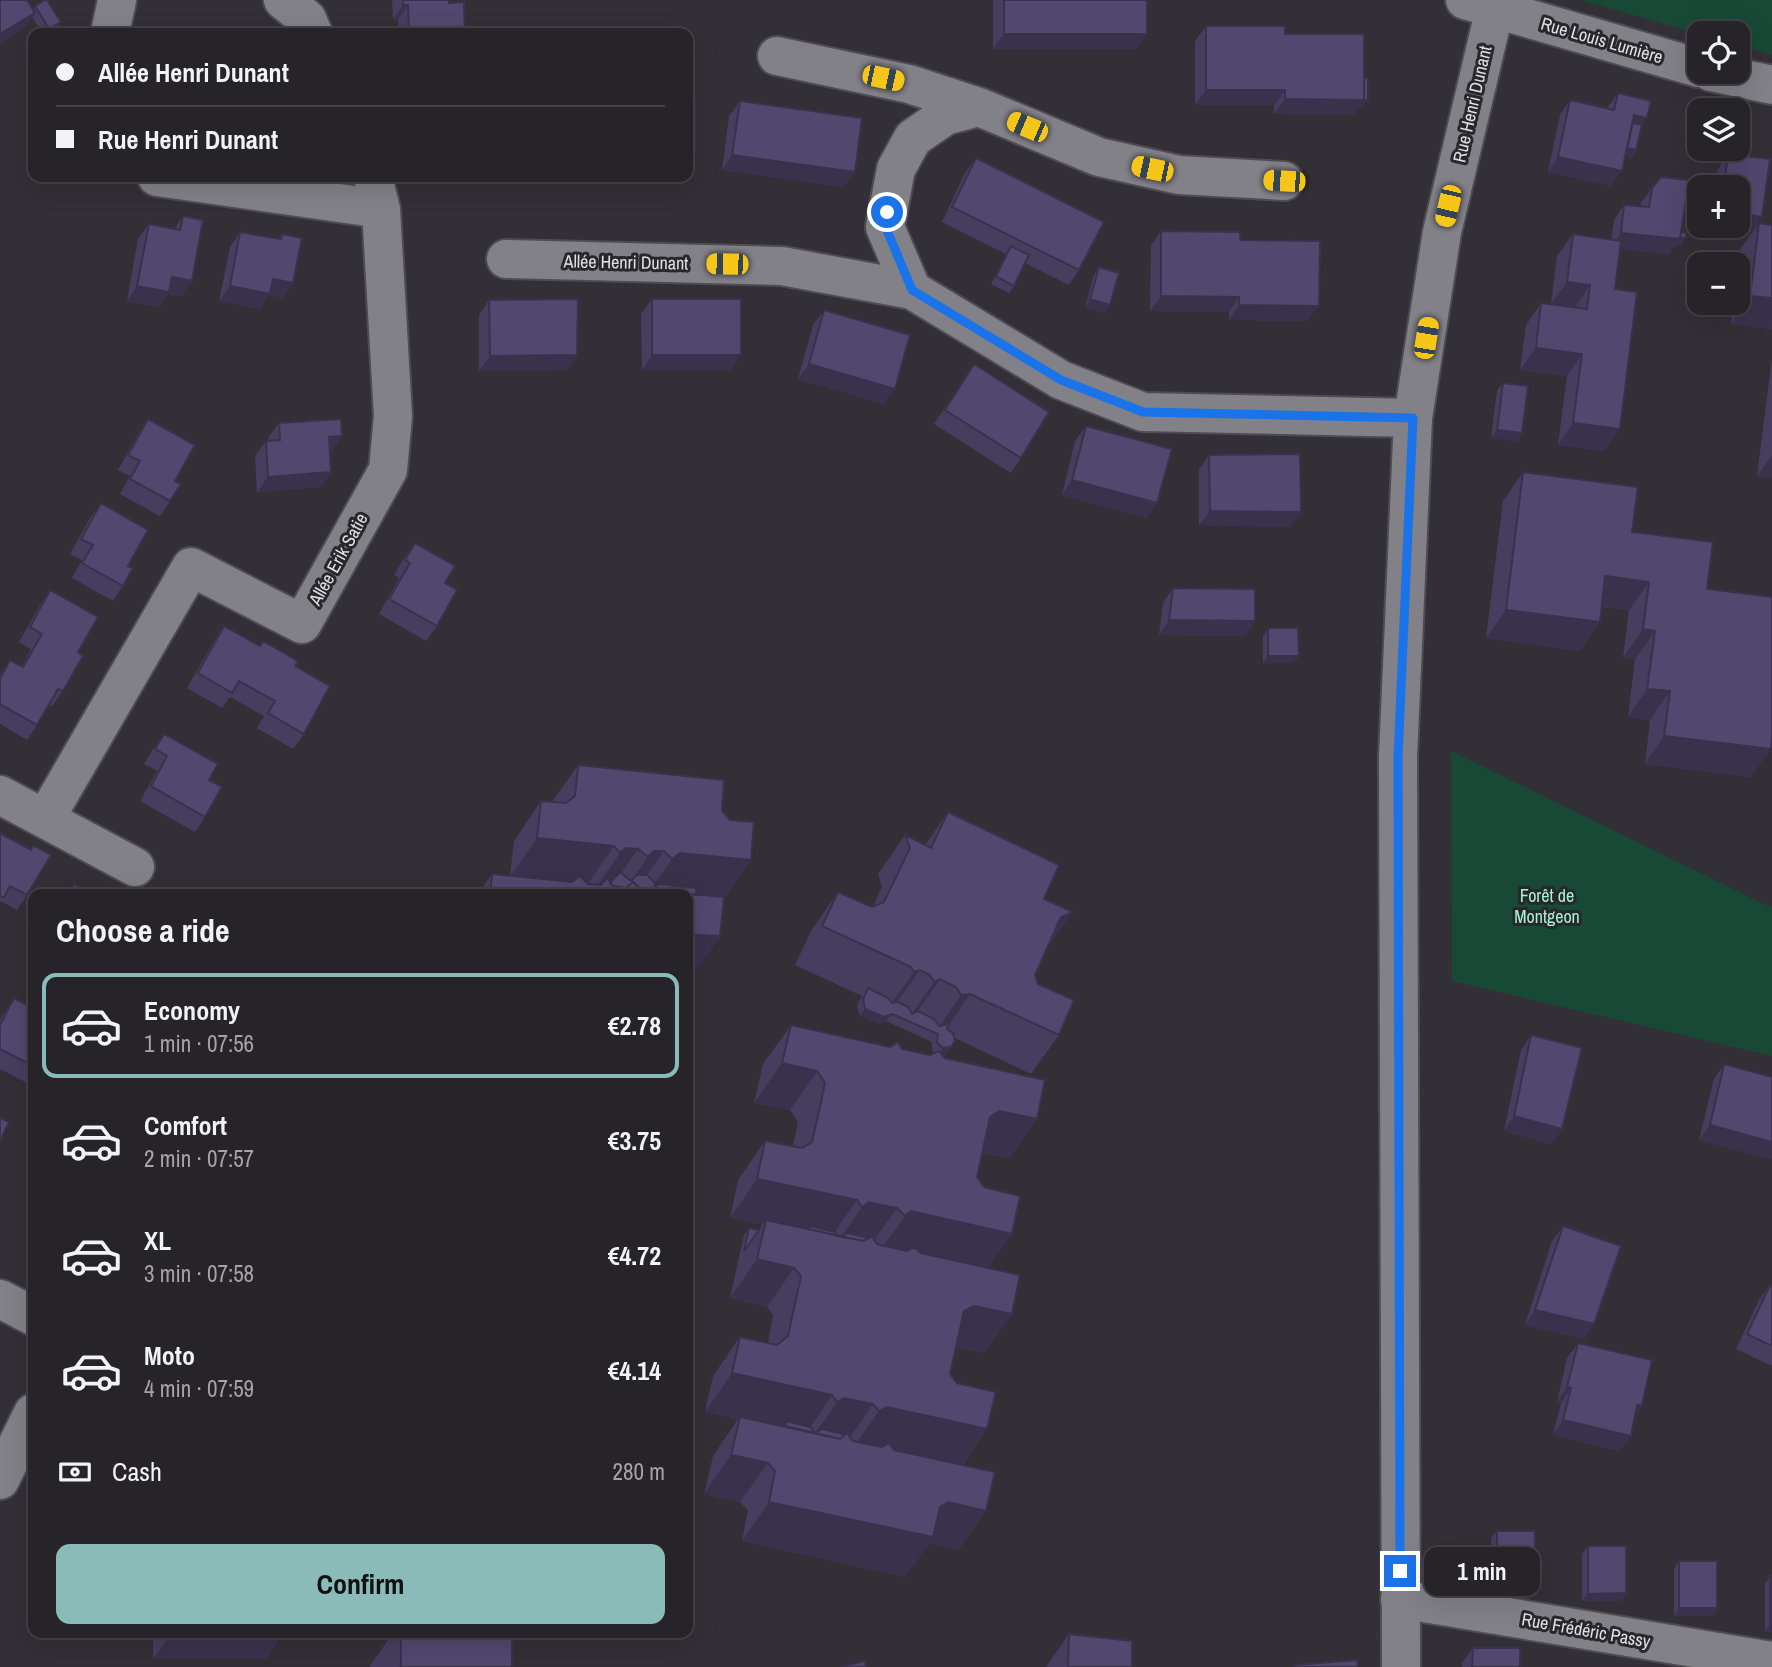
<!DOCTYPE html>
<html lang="en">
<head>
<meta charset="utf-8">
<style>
  :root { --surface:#262428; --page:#2e2c30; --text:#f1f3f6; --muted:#a4a4a8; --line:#424145; --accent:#8bbbb9 }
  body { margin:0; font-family:"Archivo Narrow",sans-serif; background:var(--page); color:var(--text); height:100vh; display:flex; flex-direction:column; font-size:26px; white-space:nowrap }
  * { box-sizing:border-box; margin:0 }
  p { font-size:23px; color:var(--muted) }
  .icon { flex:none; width:38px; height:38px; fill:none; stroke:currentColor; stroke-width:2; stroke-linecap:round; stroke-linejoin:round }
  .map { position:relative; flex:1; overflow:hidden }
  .sheet { position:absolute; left:28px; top:889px; width:665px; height:749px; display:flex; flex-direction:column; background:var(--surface); border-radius:14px; box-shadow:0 7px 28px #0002,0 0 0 2px var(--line) }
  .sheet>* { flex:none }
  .banner { position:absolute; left:28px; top:28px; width:665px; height:154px; border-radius:14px; box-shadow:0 7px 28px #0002,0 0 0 2px var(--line); display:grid; align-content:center; height:154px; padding:0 28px; background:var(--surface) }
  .buttons { position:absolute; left:1687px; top:21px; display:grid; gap:14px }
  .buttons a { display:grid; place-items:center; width:63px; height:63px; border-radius:14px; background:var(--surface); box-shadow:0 7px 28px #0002,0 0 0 2px var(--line); font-size:35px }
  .end { position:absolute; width:32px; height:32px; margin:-16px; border:9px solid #1a73e8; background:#fff; box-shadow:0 0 0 4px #fff }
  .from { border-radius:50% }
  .bubble { position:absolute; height:49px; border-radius:14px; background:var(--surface); box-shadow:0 7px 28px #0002,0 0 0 2px var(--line); font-size:23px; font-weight:800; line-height:49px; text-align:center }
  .car { position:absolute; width:21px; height:42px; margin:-21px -10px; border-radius:9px; box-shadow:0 0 5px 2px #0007; background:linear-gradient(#f5c518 24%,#345 0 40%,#f5c518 0 76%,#345 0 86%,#f5c518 0) }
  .banner b { display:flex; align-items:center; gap:24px; height:66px; font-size:26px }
  .banner b+b { border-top:2px solid var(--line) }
  .banner i { width:18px; height:18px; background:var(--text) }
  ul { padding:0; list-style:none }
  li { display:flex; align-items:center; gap:21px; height:105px; margin:0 14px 10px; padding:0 14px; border:4px solid transparent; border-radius:14px }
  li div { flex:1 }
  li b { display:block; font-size:26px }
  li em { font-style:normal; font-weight:800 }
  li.selected { border-color:var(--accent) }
  li>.icon { width:63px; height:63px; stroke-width:1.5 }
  h2 { padding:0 28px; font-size:32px; line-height:84px }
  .pay { display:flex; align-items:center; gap:18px; height:77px; padding:0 28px; font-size:26px }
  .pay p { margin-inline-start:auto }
  .action { display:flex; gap:14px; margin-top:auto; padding:14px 28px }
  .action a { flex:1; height:80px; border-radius:14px; background:var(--accent); color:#111; font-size:28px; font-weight:800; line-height:80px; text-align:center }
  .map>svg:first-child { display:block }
</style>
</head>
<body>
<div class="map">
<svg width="1772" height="1667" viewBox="0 0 1772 1667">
  <rect width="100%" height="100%" fill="#323036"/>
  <path fill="#184836" d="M1581,0H1772V55L1738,45V33L1699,34Z
    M1451,751L1772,908V1056L1452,981Z"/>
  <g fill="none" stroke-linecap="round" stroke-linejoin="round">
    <g stroke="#4e4c51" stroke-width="42">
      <path id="minor" d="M283,0L307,19L313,33
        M110,33L117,0
        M777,56L909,84L979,107L1099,157L1179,175L1284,181
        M157,177L381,209
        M506,259L782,266L912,290L1061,380L1143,412L1413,418
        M912,290L885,227L896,169L913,138L945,116L979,107
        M0,795L135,867
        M45,819L191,567L302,624L388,470L393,416L381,209L373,177
        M0,1299L33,1316
        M0,1480L33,1413
        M1400,1599L1772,1661"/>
    </g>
    <g stroke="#4e4c51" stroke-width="42">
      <path id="tertiary" d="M1401,1667L1398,757L1413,418L1442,232L1495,8"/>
    </g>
    <g stroke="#4e4c51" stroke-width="42">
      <path id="secondary" d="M1465,0L1699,68
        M1711,72L1772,85"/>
    </g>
    <use href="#minor" stroke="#828188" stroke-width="38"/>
    <use href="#tertiary" stroke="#828188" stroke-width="38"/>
    <use href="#secondary" stroke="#828188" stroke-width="38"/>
  </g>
  <path fill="#473d5f" d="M392,0H449V3L465,33H398V20H393Z
    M993,0H1147L1136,49H993Z
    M35,6L61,22L56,30L50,33H42L32,17L25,28Z
    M1206,26L1285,34L1362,107H1358L1353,115L1274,114V105H1195V41Z
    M1618,93L1642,125L1636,150L1631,158L1625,156L1611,186L1548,172L1560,115L1570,100L1607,108Z
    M740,101L844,187L722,170L729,116Z
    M1728,154L1762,217L1752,232L1710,226L1738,187H1715L1718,169Z
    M976,158L1079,270L1069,285L1025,263L1014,286L1009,293L991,284L1006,254L942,222L965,173Z
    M1652,188L1681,232L1680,246H1675L1669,254L1620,249L1615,289L1605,451L1558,445L1567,376L1520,370L1526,325L1541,303L1575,307L1551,304L1557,256L1573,234L1611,240L1614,220L1624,205L1641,207V203Z
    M183,216L192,281L181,296L168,294L159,307L127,301L138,239L149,224L174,229Z
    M1759,223L1772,329L1731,324L1733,303H1738V264L1739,251Z
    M1161,231L1240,240L1308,321L1229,320V312L1150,311L1151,246Z
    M240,232L278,239L282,234L293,283L283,298L269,295L260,309L219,301L230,247Z
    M1099,267L1105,313L1085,307L1094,275Z
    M652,299L741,355L731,370H642L641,314Z
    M489,300L567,370L479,371V315Z
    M824,310L884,404L798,379L813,325Z
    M1772,358V478L1757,476Z
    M974,364L1021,458L1011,473L934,424Z
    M1503,383L1522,433L1517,441L1491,438L1497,391Z
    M148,419L175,481L170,501L160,516L120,494L130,476L118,470L138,434Z
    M279,423L342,436L332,451H329L331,472L320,487L257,492L255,456L266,441L269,440L268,438Z
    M1086,426L1147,518L1062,495L1075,441Z
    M1209,455L1291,527L1199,525V470Z
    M1523,472L1632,532L1707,589L1751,777L1645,764L1650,720L1628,717L1635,659L1623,658L1629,610L1601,607L1600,622L1580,651L1486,638L1503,501Z
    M101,503L128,566L123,586L113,601L72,578L82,560L70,554L90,518Z
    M415,543L445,583L437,626L426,641L379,614L399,578L394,575L404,558Z
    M1173,588L1255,621L1245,636L1159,635L1163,603Z
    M50,590L78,652L63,691L52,706L49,704L37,725L27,740L0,724V675L10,660L22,666L31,649L19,642L40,605Z
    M224,626L295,666L304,734L293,749L257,728L264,716L230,697L222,708L187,688L214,641Z
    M1268,628L1293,663H1263V636Z
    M164,734L205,817L195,832L140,801L157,771L144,764L153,749Z
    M578,765L722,811L751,860L724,898L720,936L693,975L689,1013L688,1015V894H478L492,874L510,876L514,841L541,801L552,802Z
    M948,812L1044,899L1045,951L1035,975L1059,1035L1031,1074L955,1038V1041L945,1055H942L1010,1158L982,1153L977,1177L988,1268L1012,1314L984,1353L956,1347L950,1374L987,1429L963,1465L959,1550L929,1543L905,1577L742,1541L748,1510L740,1502L704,1494L713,1456L738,1419L705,1412L713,1376L740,1337L768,1343L773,1315L767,1307L730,1298L744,1235L749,1228L759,1230L762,1225L730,1218L738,1180L765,1141L793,1146L798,1122L790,1110L754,1103L763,1064L791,1025L930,1055L935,1053L932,1050V1042L886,1021L879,1024L860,1016L857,1006L862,996L795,965L811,931L838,892L873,907L882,887L878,874L905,835L925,845Z
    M0,833L27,895L17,910L1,901L0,903Z
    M14,998L33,1008V1086L0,1069V1020Z
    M1531,1035L1562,1129L1551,1144L1504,1131L1521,1050Z
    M1724,1064L1771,1159L1699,1140L1714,1079Z
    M1563,1226L1594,1324L1584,1339L1525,1325L1552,1241Z
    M1770,1285L1772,1287V1366L1736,1349L1759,1300Z
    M1578,1343L1642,1405L1635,1416L1620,1451L1553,1435L1561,1403L1557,1402L1567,1358Z
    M1497,1531L1529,1586H1491V1538Z
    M1588,1546L1626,1593L1621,1601H1582V1554Z
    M1679,1561L1717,1608L1712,1616H1674V1569Z
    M1770,1576L1772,1632H1765V1584Z
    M153,1633H284L266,1659H153Z
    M393,1633H467V1636L512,1667H369Z
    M1069,1634L1068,1667H1046Z
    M1473,1648L1520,1667H1462V1663Z"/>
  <path fill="#39324d" d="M403,5H408L398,20H393Z
    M35,13L25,28L0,43V34Z
    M61,22L56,30L50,33H46L49,29Z
    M1004,34H1147L1136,49H993Z
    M1206,90H1285L1274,105H1195Z
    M1285,99L1368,100L1362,107H1358L1353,115L1274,114Z
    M1634,115L1647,118L1636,133L1627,131Z
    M1624,147L1636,150L1631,158L1618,155Z
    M688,153H695L688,163Z
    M732,155L855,172L844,187L722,170Z
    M1558,157L1622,171L1611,186L1548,172Z
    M1738,213L1762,217L1752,232L1710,226H1738Z
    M1621,233L1686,238L1680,246H1675L1669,254L1611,248Z
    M172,277L192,281L181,296L168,294L159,307L127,301L137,286Z
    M273,279L293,283L283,298L269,295L260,309L219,301L230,286Z
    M1567,282L1590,285L1575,307L1551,304Z
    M1161,296L1239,297L1229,312L1150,311Z
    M1750,296L1772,298V329L1731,324Z
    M1090,299L1110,305L1105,313L1085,307Z
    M1239,305L1319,306L1308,321L1229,320Z
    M1536,348L1582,354L1567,376L1520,370Z
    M577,355L567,370L479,371L490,356Z
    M652,355H741L731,370H642Z
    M809,364L895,389L884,404L798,379Z
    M1573,423L1620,429L1605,451L1558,445Z
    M1497,430L1522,433L1517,441L1491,438Z
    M342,436L332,451L318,452L329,437Z
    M1772,455V478L1757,476Z
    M331,472L320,487L257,492L268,477Z
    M1072,480L1157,503L1147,518L1062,495Z
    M1210,511L1301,512L1291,527L1199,525Z
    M1605,576L1649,582L1629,610L1585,605Z
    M1506,610L1600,622L1580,651L1486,638Z
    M1169,620L1255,621L1245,636L1159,635Z
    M1643,629L1655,631L1635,659L1623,658Z
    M1268,656H1299L1293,663H1263Z
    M1647,689L1670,691L1650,720L1628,717Z
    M1664,736L1771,749L1751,777L1645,764Z
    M537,838L614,846L587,885L510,877Z
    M626,848L638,849L611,888L593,892L620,853Z
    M654,851H664L636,890L622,894L648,857Z
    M680,853L751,860L723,899L650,890L672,859Z
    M1073,912L1045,951L1061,917Z
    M696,935L720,936L693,975H688V940Z
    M920,970L892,1009L886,1011L914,972Z
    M940,979L913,1018L907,1021L934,982Z
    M970,994L943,1033H935L961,995Z
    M865,1009L892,1014L886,1021L879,1024L860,1016Z
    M951,1047L945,1055H938L943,1048Z
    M782,1063L817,1071L790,1110L754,1103Z
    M999,1111L1037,1119L1010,1158L972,1151L990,1117Z
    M1514,1116L1562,1129L1551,1144L1504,1131Z
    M1710,1125L1772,1142V1158L1771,1159L1699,1140Z
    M757,1179L857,1200L829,1240L810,1226L804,1234L766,1220L762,1225L730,1218Z
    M869,1202L897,1208L869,1247L835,1246L862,1207Z
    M911,1211L1012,1234L985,1273L877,1255L905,1216Z
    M757,1259L794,1268L767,1307L730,1298Z
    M974,1306L1012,1314L984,1353L947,1345L964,1311Z
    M1535,1310L1594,1324L1584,1339L1525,1325Z
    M732,1373L832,1395L805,1435L786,1421L781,1429L740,1417L738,1419L705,1412Z
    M1567,1387L1571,1388L1561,1403L1557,1402Z
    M844,1398L873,1404L846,1443L810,1441L837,1402Z
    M1637,1405H1642L1632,1420Z
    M887,1407L987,1429L960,1468L851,1450L879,1411Z
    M1563,1420L1631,1436L1620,1451L1553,1435Z
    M731,1455L768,1463L740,1502L704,1494Z
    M769,1502L940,1507L948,1502L986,1511L959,1550L929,1543L905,1577L742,1541Z
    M1497,1579H1534L1529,1586H1491Z
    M1626,1593L1621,1601H1582L1588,1594Z
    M1679,1608H1717L1712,1616H1674Z
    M1770,1624H1772V1632H1765Z
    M172,1633H284L266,1659H153Z"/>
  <path fill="#52476e" stroke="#39324d" stroke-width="2" d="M0,0H27L35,13L0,34Z
    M45,0H47L61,22L49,29L35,6Z
    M403,0H449V3L464,2L465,33H409L408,5H403Z
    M1004,0H1147V34H1004Z
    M1206,26H1285V34H1364V100L1285,99V90H1206Z
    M1364,78H1368V100H1364Z
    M1618,93L1651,101L1647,118L1634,115L1622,171L1558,157L1570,100L1614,110Z
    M688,98H695V153H688Z
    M740,101L862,118L855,172L732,155Z
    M1633,123L1642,125L1636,150L1627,148Z
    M1728,154L1770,159L1762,217L1738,213V187H1724Z
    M976,158L1104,222L1079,270L952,207Z
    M1661,177L1689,180L1680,239L1621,233L1624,205L1649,207L1652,188Z
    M183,216L203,220L192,281L172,277L169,292L137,286L149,224L180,230Z
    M1759,223L1772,225V298L1750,296Z
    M1161,231L1240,232V240L1320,241L1319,306L1239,305V297L1161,296Z
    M240,232L281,239L282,234L302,238L293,283L273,279L270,294L230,286Z
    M1681,232L1686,233V238H1680Z
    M1573,234L1621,241L1615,289L1637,292L1620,429L1573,423L1582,354L1536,348L1541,303L1587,309L1590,285L1567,282Z
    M1011,246L1029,255L1014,286L996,276Z
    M1099,267L1119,273L1110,305L1090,299Z
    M578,299L577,355L490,356L489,300Z
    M652,299H741V355H652Z
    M824,310L910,335L895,389L809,364Z
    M974,364L1049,412L1021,458L945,410Z
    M1503,383L1528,386L1522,433L1497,430Z
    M148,419L195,445L175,481L181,484L170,501L130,479L140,461L128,455Z
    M341,419L342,436L329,437L331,472L268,477L266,441L280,440L279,423Z
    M1086,426L1172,449L1157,503L1072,480Z
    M1300,454L1301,512L1210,511L1209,455Z
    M1523,472L1638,487L1632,532L1713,542L1707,589L1772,597V737L1771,749L1664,736L1670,691L1647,689L1655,631L1643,629L1649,582L1605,576L1600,622L1506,610Z
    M101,503L148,530L128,566L133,568L123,586L82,563L93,545L81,539Z
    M415,543L455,566L445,583L457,590L437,626L389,599L410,563L405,560Z
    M1173,588L1255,589V621L1169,620Z
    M50,590L98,617L78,652L83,656L63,691L58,689L37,725L0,704V679L10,660L23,667L42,634L30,627Z
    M224,626L260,646L263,641L298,661L295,666L330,686L304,734L268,713L275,701L239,681L232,693L198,673Z
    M1268,628H1298L1299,656H1268Z
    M164,734L218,764L209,780L222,787L205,817L151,786L167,756L155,749Z
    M578,765L724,780L722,811L730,820L754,822L751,860L680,853L672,859L664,851H654L648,857L638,849L626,848L620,853L614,846L537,838L541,801L566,803L575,796Z
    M948,812L1059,865L1044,899L1073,912L1061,917L1035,975L1038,984L1074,1000L1059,1035L970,994L961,995L956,987L940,979L934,982L930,975L920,970L914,972L911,967L822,926L838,892L872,907L884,902L910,848L905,835L931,848Z
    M0,833L31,850L33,845L51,855L27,895L10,886L4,898L0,896Z
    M620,872L631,881L637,875H647L655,883L654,890L641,889L633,882L626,888L613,886L610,883Z
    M492,874L572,882L580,876L588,884L601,885L607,878L613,886L626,888L633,882L641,889L724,897L720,936L696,935L688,940V894H490Z
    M74,884L93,894H69Z
    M658,884L696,888V895L654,890L655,887Z
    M110,887L124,894H106Z
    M131,891L138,894H129Z
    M688,973L693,974L689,1013L688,1012Z
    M868,988L888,998L892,1003L898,1002L908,1007L912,1014L918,1011L934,1019L939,1026L949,1024L947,1029L953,1033L955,1041L951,1047L943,1048L937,1043L938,1034L892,1014L884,1017L865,1009L863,999Z
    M14,998L33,1008V1066L0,1049V1025Z
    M791,1025L890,1047L898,1042L902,1049L930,1055L939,1051L945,1058L1045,1080L1037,1119L999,1111L990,1117L977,1177L984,1187L1020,1196L1012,1234L911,1211L905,1216L897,1208L891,1207L869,1202L862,1207L857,1200L757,1179L765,1141L802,1148L812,1142L819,1111L825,1083L817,1071L782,1063Z
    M1531,1035L1582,1048L1562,1129L1514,1116Z
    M1724,1064L1772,1077V1142L1710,1125Z
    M0,1118L9,1122L0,1141Z
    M766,1220L863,1241L872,1236L877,1244L907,1251L914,1247L921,1253L1020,1275L1012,1314L974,1306L964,1311L950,1374L957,1383L996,1392L987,1429L887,1407L879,1411L873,1404L844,1398L837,1402L832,1395L732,1373L740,1337L777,1345L788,1336L801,1276L794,1268L757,1259Z
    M810,1226L835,1232L838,1236L809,1229Z
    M1563,1226L1621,1246L1594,1324L1535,1310Z
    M749,1228L759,1230L744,1251Z
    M847,1233L869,1238L863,1241L842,1237Z
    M1770,1285L1772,1287V1346L1747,1334Z
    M1578,1343L1652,1360L1642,1405H1637L1631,1436L1563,1420L1571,1388L1567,1387Z
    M740,1417L840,1439L847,1433L853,1441L882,1447L889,1443L894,1450L995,1472L986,1511L948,1502L940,1507L933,1537L769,1502L775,1471L768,1463L731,1455Z
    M786,1421L810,1427L815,1433L785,1426Z
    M822,1429L843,1434L844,1435L840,1439L815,1433Z
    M1497,1531H1535L1534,1579H1497Z
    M1588,1546H1626V1593L1588,1594Z
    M1679,1561H1717V1608H1679Z
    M1770,1576H1772V1624H1770Z
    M401,1633H467V1636L512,1635V1667H399H401Z
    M1069,1634L1132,1641V1667H1068Z
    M1473,1648H1520V1667H1472Z
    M1357,1660L1358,1667H1295V1665Z
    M865,1661L866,1667H841Z"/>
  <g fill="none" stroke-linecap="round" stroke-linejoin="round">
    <path stroke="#1a73e8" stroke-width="9" d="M887,212L886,228L912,290L1061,380L1143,412L1413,418L1398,757L1400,1571"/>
  </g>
  <g text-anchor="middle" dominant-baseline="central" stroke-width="6" stroke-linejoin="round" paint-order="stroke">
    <g font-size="18" fill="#e1e1e4" stroke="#28272c">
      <text transform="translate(1602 40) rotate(16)">Rue Louis Lumière</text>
      <text transform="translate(1472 104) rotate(-77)">Rue Henri Dunant</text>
      <text transform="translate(626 262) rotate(1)">Allée Henri Dunant</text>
      <text transform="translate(338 559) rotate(-61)">Allée Erik Satie</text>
      <text transform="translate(1586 1630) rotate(10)">Rue Frédéric Passy</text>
    </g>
    <g font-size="18" fill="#a4f4d0" stroke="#28272c">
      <text x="1547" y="895">Forêt de<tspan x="1547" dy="21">Montgeon</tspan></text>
    </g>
  </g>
</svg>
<div class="buttons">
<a><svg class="icon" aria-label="locate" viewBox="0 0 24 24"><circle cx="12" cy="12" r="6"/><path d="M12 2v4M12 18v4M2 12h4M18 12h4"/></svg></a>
<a><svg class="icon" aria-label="layers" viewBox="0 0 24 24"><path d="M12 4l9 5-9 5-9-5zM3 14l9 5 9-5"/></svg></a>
<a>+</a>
<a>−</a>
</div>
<i class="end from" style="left:887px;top:212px"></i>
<i class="end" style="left:1400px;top:1571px"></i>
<div class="bubble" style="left:1424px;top:1547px;width:116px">1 min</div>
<i class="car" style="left:883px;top:78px;rotate:102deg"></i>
<i class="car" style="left:1027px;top:127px;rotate:293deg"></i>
<i class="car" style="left:1152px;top:169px;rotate:282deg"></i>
<i class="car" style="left:1284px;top:181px;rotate:273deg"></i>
<i class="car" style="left:1448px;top:206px;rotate:193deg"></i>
<i class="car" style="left:727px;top:264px;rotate:271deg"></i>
<i class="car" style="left:1426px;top:338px;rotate:9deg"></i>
<div class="banner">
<b><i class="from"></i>Allée Henri Dunant</b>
<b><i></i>Rue Henri Dunant</b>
</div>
<section class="sheet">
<h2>Choose a ride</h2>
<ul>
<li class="selected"><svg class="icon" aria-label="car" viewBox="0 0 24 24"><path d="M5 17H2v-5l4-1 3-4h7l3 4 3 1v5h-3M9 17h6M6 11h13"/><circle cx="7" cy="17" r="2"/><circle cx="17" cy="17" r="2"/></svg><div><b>Economy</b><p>1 min · 07:56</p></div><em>€2.78</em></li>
<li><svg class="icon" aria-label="car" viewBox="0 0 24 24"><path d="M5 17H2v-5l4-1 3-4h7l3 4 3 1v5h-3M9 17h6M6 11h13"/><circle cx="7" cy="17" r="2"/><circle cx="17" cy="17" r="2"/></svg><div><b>Comfort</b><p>2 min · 07:57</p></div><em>€3.75</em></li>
<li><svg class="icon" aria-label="car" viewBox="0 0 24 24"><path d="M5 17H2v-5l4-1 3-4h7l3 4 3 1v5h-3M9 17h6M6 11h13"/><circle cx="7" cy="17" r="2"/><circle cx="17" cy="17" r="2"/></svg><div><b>XL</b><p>3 min · 07:58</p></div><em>€4.72</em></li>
<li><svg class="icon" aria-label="car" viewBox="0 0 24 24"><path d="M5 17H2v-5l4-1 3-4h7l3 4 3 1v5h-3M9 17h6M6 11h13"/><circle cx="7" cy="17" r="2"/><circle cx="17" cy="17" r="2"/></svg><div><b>Moto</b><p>4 min · 07:59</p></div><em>€4.14</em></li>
</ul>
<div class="pay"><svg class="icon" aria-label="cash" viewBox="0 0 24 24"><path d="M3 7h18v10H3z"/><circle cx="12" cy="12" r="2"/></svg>Cash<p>280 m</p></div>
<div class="action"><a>Confirm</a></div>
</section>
</div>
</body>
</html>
